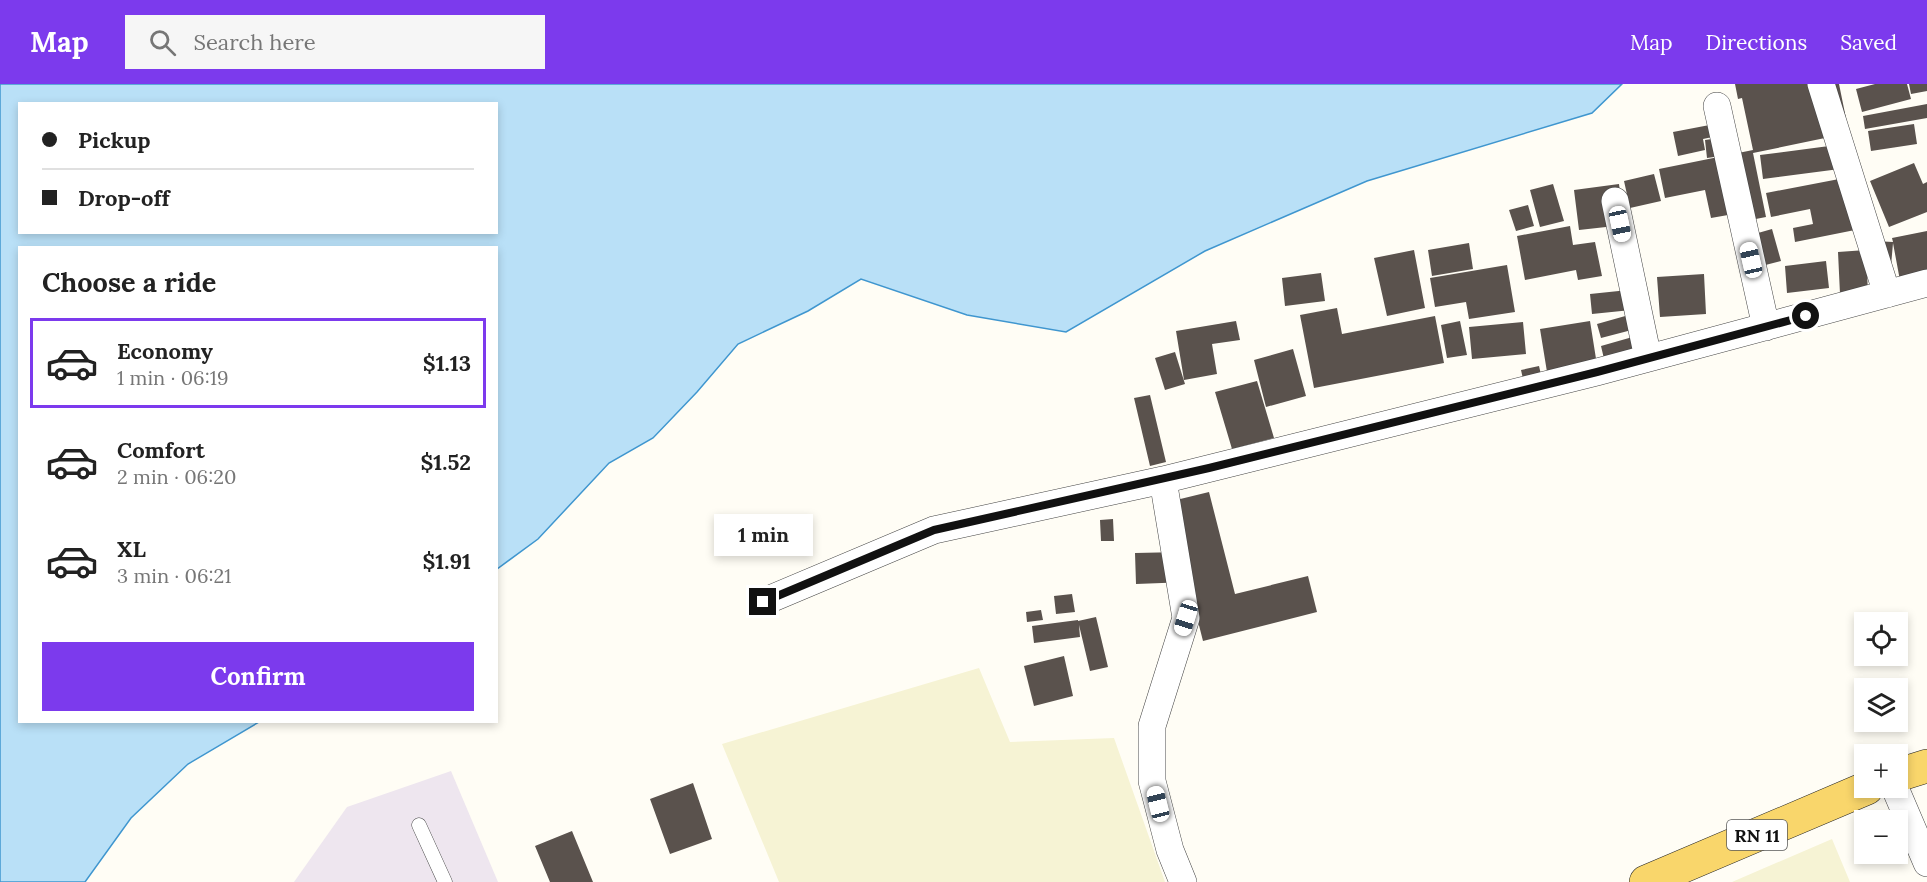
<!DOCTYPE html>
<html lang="en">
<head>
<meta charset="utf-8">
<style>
  :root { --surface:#fff; --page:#f6f6f6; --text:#222; --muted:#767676; --line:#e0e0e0; --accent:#7c3aed }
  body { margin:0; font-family:Lora,serif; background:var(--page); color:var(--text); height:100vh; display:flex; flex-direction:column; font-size:22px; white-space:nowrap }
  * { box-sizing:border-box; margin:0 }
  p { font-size:20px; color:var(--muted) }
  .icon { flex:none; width:33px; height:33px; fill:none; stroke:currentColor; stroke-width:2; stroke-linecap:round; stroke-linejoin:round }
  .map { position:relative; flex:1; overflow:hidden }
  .sheet { position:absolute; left:18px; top:162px; width:480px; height:477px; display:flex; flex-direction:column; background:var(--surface); border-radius:0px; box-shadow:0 3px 9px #0003 }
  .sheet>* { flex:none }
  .top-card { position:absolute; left:18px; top:18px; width:480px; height:132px; border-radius:0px; box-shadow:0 3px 9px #0003; display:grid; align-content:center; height:132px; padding:0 24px; background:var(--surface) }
  .fabs { position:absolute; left:1854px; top:528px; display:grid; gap:12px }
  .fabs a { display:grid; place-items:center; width:54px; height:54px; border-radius:0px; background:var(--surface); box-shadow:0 3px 9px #0003; font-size:30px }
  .end { position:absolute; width:27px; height:27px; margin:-14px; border:8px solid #111; background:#fff; box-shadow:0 0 0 3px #fff }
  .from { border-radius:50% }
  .bubble { position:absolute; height:42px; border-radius:0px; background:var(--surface); box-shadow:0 3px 9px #0003; font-size:20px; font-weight:700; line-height:42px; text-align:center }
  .car { position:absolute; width:18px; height:36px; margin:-18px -9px; border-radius:8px; box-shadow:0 0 4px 2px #0007; background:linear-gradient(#fff 24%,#345 0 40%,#fff 0 76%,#345 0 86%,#fff 0) }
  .top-card b { display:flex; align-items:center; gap:21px; height:57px; font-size:22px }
  .top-card b+b { border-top:2px solid var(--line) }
  .top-card i { width:15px; height:15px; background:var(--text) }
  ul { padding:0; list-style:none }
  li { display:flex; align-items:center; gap:18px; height:90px; margin:0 12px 9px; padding:0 12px; border:3px solid transparent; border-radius:0px }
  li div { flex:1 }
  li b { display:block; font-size:22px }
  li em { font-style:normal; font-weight:700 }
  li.on { border-color:var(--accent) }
  li>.icon { width:54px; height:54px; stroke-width:1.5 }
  h2 { padding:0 24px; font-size:27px; line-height:72px }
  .button { display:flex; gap:12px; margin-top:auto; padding:12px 24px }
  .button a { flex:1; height:69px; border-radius:0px; background:var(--accent); color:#fff; font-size:24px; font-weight:700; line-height:69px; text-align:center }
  header { display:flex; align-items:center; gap:36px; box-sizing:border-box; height:84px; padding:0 30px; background:var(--accent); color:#fff }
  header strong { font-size:28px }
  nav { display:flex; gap:33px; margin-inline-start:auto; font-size:21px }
  .search { width:420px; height:54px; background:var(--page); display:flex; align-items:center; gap:15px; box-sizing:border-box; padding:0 21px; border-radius:0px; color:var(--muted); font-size:22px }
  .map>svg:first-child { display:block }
</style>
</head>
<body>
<header>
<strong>Map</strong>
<div class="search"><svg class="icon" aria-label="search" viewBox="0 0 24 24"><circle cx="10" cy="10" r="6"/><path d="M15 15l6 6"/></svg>Search here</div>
<nav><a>Map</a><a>Directions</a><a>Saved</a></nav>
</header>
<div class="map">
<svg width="1927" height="798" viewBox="0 0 1927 798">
  <rect width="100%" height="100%" fill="#fffdf5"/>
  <path fill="#eee6ef" d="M451,687L498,798H294L347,723Z"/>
  <path fill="#f6f3d4" d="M979,584L1010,658L1114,654L1165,798H779L722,660Z
    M1832,755L1850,798H1732Z"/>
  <path fill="#b9e0f7" stroke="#3f96cf" stroke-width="1.5" fill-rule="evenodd" d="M0,0H1622L1592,29L1367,97L1205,167L1066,248L967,231L861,195L808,227L738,260L697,308L653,354L609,379L538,455L497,485L496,164H20V638H259L188,680L131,734L85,798H0ZM20,20H496V148H20Z"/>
  <path fill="#5a524d" d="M1735,0H1839L1849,49L1753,69L1766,133L1730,140L1728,131L1711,134L1705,106L1665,114L1659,85L1753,66L1742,14L1738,15Z
    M1875,0H1907L1911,15L1862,28L1856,5Z
    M1909,0H1927V7L1911,10Z
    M1927,20V34L1865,45L1863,32Z
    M1720,39L1722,51L1703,55L1705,66L1678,72L1673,48Z
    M1914,40L1917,60L1871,67L1868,47Z
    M1726,53L1728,71L1707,74L1705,56Z
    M1852,59L1855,83L1763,95L1760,71Z
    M1914,79L1923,100L1927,98V128L1889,143L1870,97Z
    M1654,90L1661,117L1630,124L1624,97Z
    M1860,91L1870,143L1795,158L1793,144L1813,140L1810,125L1771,133L1766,109Z
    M1553,100L1564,137L1540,143L1530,106Z
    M1619,100L1624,141L1579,146L1574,106Z
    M1528,121L1534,142L1516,147L1509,126Z
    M1570,142L1573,161L1595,158L1602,192L1578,196L1576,186L1525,196L1517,152Z
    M1772,145L1781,177L1746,186L1737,155Z
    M1927,147V197L1901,202L1893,159L1891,182L1874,157L1893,158L1892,154Z
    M1469,159L1473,185L1432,192L1428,166Z
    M1414,166L1425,224L1387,232L1374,174Z
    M1866,166L1868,209L1840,210L1838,168Z
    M1826,177L1829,204L1787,209L1785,182Z
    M1507,181L1515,228L1469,235L1466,218L1435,223L1430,194Z
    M1321,189L1325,217L1285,222L1282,194Z
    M1704,190L1706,230L1660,233L1657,193Z
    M1638,205L1641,225L1592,230L1590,210Z
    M1337,224L1342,250L1435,232L1444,279L1314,304L1300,231Z
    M1643,227L1647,242L1601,254L1597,240Z
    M1236,237L1240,256L1212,260L1217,290L1184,296L1176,247Z
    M1460,237L1467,271L1447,274L1441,241Z
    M1590,237L1597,281L1547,288L1540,245Z
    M1523,238L1526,270L1472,275L1469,243Z
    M1643,250L1648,268L1605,279L1601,262Z
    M1293,265L1306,312L1266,323L1254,276Z
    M1175,268L1185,300L1165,306L1155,274Z
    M1539,282L1543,299L1525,304L1521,286Z
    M1257,297L1274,354L1232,365L1215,308Z
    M1150,311L1166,378L1150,382L1134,314Z
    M1209,408L1235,510L1308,492L1317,528L1203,557L1188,498L1136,500L1135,469L1181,468L1168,418Z
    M1113,435L1114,457H1101L1100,436Z
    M1072,510L1075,528L1056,530L1054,512Z
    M1041,526L1043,536L1027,538L1026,528Z
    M1096,533L1108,583L1090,587L1079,541L1080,553L1034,559L1032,542L1078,536V537Z
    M1064,572L1073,612L1034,622L1024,582Z
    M693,699L712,755L670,770L650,715Z
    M572,747L593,798H550L535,762Z"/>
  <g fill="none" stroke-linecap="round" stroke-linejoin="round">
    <g stroke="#444" stroke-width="15">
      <path id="lane" d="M419,741L445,798"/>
    </g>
    <g stroke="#444" stroke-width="28">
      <path id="street" d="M1821,0L1887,210
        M1717,22L1766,243
        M1615,117L1648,274
        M1163,396L1186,534L1152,642V697L1170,766L1183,798
        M763,518L934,446L1163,396L1597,288L1927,199
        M1895,704L1927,779"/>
    </g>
    <g stroke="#222" stroke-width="34">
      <path id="primary" d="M1898,691L1927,682
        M1646,798L1867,704"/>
    </g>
    <use href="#lane" stroke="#fff" stroke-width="14"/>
    <use href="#street" stroke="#fff" stroke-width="27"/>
    <use href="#primary" stroke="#f9d66b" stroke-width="33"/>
  </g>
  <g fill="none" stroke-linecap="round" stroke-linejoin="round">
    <path stroke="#111" stroke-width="8" d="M763,518L934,446L1209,384L1597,288L1806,232"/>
  </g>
  <g text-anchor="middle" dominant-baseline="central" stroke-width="6" stroke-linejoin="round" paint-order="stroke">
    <rect fill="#fff" stroke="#585858" stroke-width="1.5" x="1727" y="736" width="60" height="30" rx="4.5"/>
    <g font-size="18" font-weight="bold" fill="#111">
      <text x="1757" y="751">RN 11</text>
    </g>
  </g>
</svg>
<div class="fabs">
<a><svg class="icon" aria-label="locate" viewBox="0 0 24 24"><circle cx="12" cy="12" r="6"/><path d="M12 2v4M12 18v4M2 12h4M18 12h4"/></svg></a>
<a><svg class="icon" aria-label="layers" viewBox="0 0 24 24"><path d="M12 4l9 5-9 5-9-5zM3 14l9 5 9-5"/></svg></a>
<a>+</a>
<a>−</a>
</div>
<i class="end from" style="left:1806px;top:232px"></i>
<i class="end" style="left:763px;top:518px"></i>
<div class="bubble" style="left:714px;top:430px;width:99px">1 min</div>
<i class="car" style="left:1620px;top:140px;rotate:168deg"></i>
<i class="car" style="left:1751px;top:176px;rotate:347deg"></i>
<i class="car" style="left:1186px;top:534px;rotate:197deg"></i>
<i class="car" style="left:1158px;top:720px;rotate:346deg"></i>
<div class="top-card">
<b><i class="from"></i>Pickup</b>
<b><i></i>Drop-off</b>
</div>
<section class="sheet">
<h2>Choose a ride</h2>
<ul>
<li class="on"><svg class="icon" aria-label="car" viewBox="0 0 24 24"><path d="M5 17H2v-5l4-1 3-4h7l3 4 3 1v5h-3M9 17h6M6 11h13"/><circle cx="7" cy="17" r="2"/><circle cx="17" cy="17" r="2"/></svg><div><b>Economy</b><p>1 min · 06:19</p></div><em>$1.13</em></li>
<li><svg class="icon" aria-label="car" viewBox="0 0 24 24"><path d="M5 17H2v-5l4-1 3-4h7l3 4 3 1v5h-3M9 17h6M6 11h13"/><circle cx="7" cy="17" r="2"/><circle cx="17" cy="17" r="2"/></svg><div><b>Comfort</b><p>2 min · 06:20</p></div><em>$1.52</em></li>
<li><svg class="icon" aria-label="car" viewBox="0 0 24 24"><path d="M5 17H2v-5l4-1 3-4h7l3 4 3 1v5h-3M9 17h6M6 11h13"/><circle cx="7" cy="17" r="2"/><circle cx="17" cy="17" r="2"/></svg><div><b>XL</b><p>3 min · 06:21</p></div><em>$1.91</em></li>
</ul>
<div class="button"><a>Confirm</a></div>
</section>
</div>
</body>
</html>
